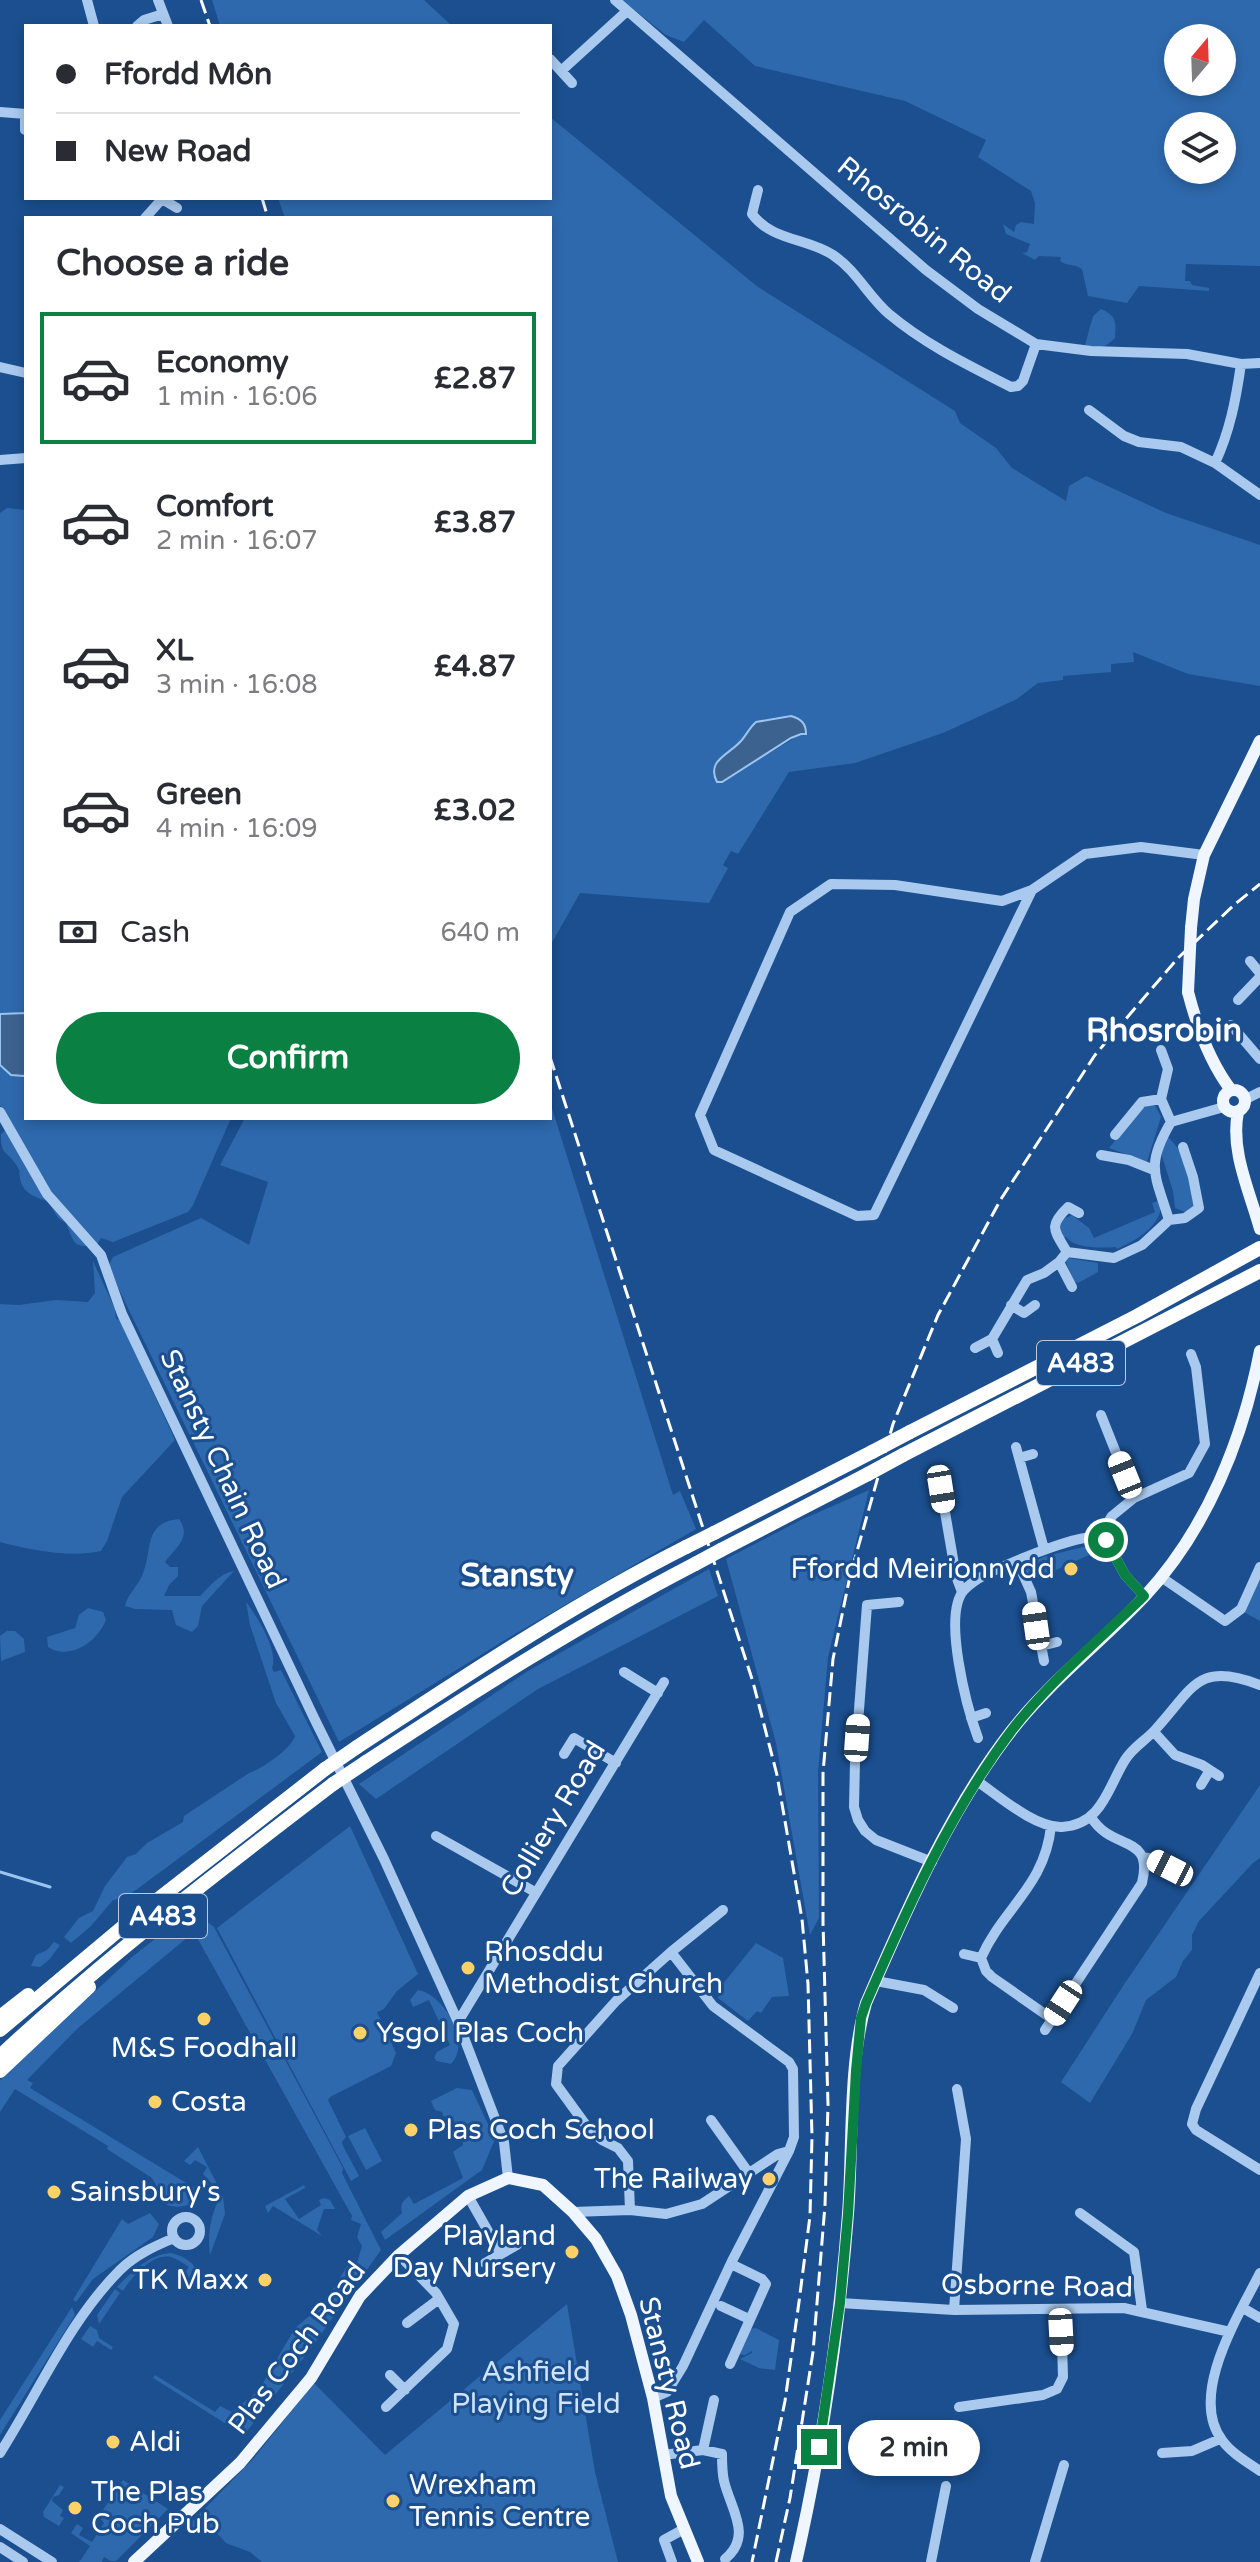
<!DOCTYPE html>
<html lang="en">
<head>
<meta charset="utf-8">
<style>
  :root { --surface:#fff; --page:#f7f7f7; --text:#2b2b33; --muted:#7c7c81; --line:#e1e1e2; --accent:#0b8043 }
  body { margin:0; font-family:"Varela Round",sans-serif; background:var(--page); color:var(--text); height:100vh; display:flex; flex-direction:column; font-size:30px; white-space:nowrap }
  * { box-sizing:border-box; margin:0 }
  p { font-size:26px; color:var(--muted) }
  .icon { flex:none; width:44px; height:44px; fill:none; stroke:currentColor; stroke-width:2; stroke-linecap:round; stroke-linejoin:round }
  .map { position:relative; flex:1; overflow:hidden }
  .panel { position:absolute; left:24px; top:216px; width:528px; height:904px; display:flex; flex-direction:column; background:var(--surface); border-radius:0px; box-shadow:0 4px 12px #0003 }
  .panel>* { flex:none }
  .top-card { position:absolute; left:24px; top:24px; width:528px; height:176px; border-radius:0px; box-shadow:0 4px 12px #0003; display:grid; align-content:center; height:176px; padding:0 32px; background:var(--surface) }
  .needle { width:52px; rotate:19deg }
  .fabs { position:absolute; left:1164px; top:24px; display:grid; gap:16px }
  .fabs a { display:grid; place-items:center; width:72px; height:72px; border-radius:50%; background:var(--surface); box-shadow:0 4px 12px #0003; font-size:40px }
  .end { position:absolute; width:36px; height:36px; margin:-18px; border:10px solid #0b8043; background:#fff; box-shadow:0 0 0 4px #fff }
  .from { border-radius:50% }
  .bubble { position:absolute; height:56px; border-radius:28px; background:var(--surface); box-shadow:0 4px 12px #0003; font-size:26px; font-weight:800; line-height:56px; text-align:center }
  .car { position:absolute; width:24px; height:48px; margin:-24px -12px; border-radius:10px; box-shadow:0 0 6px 2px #0007; background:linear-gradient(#fff 24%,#345 0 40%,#fff 0 76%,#345 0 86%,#fff 0) }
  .top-card b { display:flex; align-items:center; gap:28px; height:76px; font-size:30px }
  .top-card b+b { border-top:2px solid var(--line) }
  .top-card i { width:20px; height:20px; background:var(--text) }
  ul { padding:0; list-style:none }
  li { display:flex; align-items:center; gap:24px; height:132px; margin:0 16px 12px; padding:0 16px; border:4px solid transparent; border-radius:0px }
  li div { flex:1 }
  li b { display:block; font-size:30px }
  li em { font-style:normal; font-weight:800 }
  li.on { border-color:var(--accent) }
  li>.icon { width:72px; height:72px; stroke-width:1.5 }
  h2 { padding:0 32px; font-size:36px; line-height:96px }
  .pay { display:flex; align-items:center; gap:20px; height:88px; padding:0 32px; font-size:30px }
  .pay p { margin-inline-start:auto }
  .cta { display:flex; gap:16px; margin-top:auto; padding:16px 32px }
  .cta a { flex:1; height:92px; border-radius:48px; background:var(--accent); color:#fff; font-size:32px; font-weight:800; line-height:92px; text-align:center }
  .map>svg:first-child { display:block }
</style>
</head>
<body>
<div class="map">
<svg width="1260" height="2562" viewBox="0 0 1260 2562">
  <rect width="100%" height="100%" fill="#1b4f8f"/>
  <path fill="#2e69ad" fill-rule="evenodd" d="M212,0H424L452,26H220Z
    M622,0H1260V266L1186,264L1185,281H1190L1192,285L1209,288V291L1139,286L1127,303L1088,296L1082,269C1075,264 1066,266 1060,261L1061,257L1039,256L1035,260L1022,253L1027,252L1030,244L1006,234L1003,224L1014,232L1016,225L1021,222L1034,224L1035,203L1031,191L978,157L986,140L905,101L755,66L704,20L684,42L666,35ZM1178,38H1222V82H1178ZM1178,126H1222V170H1178Z
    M550,117L758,287L955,411L960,423L996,448L1012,468L1066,501L1069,486L1086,476L1166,513L1260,545V686L1188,674L1133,652L1134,662L1111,664V672L1063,676V680L1038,683L1017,699L943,733L855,763L789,772L738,854L731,851L723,865L728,868L709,903L580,893L550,946V218H285L278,198H550ZM780,717L801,734L722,782H717L714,771C724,751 726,756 739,743C747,735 750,726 762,721C768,719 774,720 780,717Z
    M1101,309C1117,316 1116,322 1115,338C1105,348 1098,350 1085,345L1093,316Z
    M7,508L26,510V1118H231L193,1205L188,1212L113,1242L101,1238L97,1244C73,1250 74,1242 66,1223L58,1218L48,1201C36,1198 22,1193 20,1178C18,1168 22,1175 17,1166C8,1151 0,1156 1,1134L12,1124L0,1105V513Z
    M550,1102L673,1495L680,1491L696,1529L515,1634L339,1742L108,1267L113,1257L201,1218L249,1245L268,1182L220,1165L245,1118H550Z
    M1154,1103L1161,1117L1147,1162L1109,1148L1141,1108L1146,1104Z
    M1167,1136C1188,1155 1190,1180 1194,1207L1185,1212L1175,1208L1173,1191L1161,1153Z
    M1161,1200C1164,1225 1137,1240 1117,1249L1116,1247C1100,1248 1076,1249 1066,1237L1064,1238L1059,1224L1061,1220L1072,1215L1089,1228L1094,1238L1155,1212L1152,1203Z
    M1069,1258L1098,1263V1272L1078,1283L1074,1281L1066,1262Z
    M93,1261L115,1309L116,1319L120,1320L175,1440L122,1497L107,1541L101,1551C70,1558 30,1550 0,1542V1304L19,1305L56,1300L88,1302L95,1293Z
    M869,1490L828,1657L818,1772L819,1918L810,1935L776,1743L726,1559L803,1519Z
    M179,1519C192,1538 176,1547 165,1562L170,1567H178V1576L169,1585L164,1596H200C210,1586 220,1573 234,1571L202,1606L198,1626L192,1632L176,1625L172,1610L135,1609L125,1606C128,1594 135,1589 141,1578C154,1552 141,1523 179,1519Z
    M1091,1545L1102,1549L1032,1581L1026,1573L1028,1565L1043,1557Z
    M709,1569L718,1596L538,1689L376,1799L359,1784L528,1671Z
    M1260,1571V1621L1242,1611Z
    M246,1602C257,1616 279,1651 272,1668L274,1672L281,1670L322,1752L136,1890L123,1898L113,1900L91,1926L71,1943L64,1937L79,1918L93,1911L105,1886L127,1857L136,1854L147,1843L183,1822L184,1816L249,1773C262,1769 292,1748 295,1736L276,1703L250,1625Z
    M88,1608L103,1612L106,1620C97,1642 70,1661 48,1647L47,1637L75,1628L79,1615Z
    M7,1631H15L24,1639L25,1652L1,1661L0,1636Z
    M1260,1785V1858L1253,1863L1199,1921L1192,1935V1950L1183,1961L1176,1977L1146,2000L1132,2034L1090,2103L1061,2082L1125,1983Z
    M350,1826L418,1974L397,1991L384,2009L377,2012L396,2053L391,2066L330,2097L328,2100L346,2137L342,2142L343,2146L359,2176L351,2181L217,1928Z
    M192,1906L197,1914L214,1927L343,2168L342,2173L381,2250L309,2351L244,2435L153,2378L155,2375L215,2412L220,2406L232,2412L259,2390L295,2328L325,2303L350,2261L357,2263L362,2246L357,2237L361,2224L351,2220L352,2216L194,1932L78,2028L27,2080L33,2083L30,2088L201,2192C194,2206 181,2209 167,2205L152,2178L107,2149L108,2146L15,2089L0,2112V2080L132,1957L169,1928Z
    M54,1942L60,1945L49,1960L40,1967L31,1966L36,1955L47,1950Z
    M756,1943L783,1958L789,1996L772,1997L761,2013L757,2011L748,2021L718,1998L722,1985Z
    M418,1990C444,1994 472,2043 451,2064L437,2061L434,2058L437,2052L450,2045L429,2000L413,2007L410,2000Z
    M457,2088L472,2090L495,2139L482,2170L385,2240L381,2232L402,2213C400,2205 402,2202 409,2196L414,2204L463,2178L453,2152L463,2145L462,2135L452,2118L443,2116L442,2112L435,2110L431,2101Z
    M365,2128L382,2161L366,2170L348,2136Z
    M198,2147L217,2184L214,2186L203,2174L207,2167L195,2160L190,2165L184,2161Z
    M304,2185L305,2188L285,2199L299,2219L321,2205L319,2200L324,2198L330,2200L335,2209H324L317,2230L322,2236L273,2206L268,2213L265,2206Z
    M221,2196H223L225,2214L210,2255C207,2235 211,2212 221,2196Z
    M150,2213L159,2224L153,2237L93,2279L76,2302L73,2300L122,2219L128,2224Z
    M171,2253C183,2256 192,2261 198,2272L193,2285L181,2278L189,2267C183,2263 177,2259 171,2257C152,2253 132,2277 123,2291L117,2287C132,2272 149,2254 171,2253Z
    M115,2289L120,2293L99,2324L97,2315Z
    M567,2304L595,2472L618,2562H262L250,2552L226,2543L216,2532L188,2526L254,2458L314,2383L385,2455Z
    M72,2307L75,2315L0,2435V2420Z
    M90,2326L97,2330L99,2338L113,2347L111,2350L97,2341L93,2347L81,2339Z
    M756,2328L779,2340L775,2370L759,2368L740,2359L752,2353V2351L745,2355L739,2354L751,2329Z
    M123,2480L168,2509L116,2561H111L104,2557L102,2562H80L78,2560L80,2561L90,2546L71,2533L77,2524L83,2528L79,2535L92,2542L104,2523L99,2516Z
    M60,2485L64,2487L59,2495L53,2497L52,2501L63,2510L60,2516L64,2518L59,2526L44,2517L43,2512Z"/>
  <path fill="#3c6290" stroke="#9cc4f0" stroke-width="2" d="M791,716C801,719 806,723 806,734H801L791,738L722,782H717C706,761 728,755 740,742C746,736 749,728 756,722Z
    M26,1013V1073L24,1076L11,1075L0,1065V1014Z"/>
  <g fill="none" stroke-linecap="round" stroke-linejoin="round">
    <path stroke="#9cc4f0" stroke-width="3" d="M0,1872L50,1887"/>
    <path stroke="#a9c9ee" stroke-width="10" d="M87,0L94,26
      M158,0L168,26
      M615,0L926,270L978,309L1036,344L1091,351L1187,354L1241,364L1260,363
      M137,26L144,20L163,14
      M550,59L572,83
      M561,71L627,11
      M0,112L26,114
      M25,130V114
      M758,190L752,214C772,241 807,238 833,255C857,271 868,296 889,314C926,345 968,365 1011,387L1018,386L1023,381L1036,344
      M162,199L177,208
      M145,218L162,199
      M0,367L26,373
      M1089,410L1124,436L1139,442L1181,447L1215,463L1260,495
      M0,460L26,458
      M1215,463C1230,431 1236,399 1241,364
      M1032,890L1002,901L895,885L831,884L790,912L700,1115L714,1150L857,1216L874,1215L1032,890L1085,854L1141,847L1204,855
      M1250,961L1260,973
      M1238,1000L1260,977
      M1231,1025L1260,1059
      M1161,1050L1168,1069L1161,1099L1171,1122
      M1246,1099L1260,1092
      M0,1112L47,1194L101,1255L122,1314L315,1720L384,1859L458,2022L504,2142L508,2178
      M1115,1135L1142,1102L1161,1099
      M1101,1155L1129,1160L1154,1170
      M1169,1220L1185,1218L1199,1208L1193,1177L1183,1147
      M1067,1252C1054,1230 1048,1226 1068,1207L1079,1213
      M1059,1262L1072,1287
      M1011,1305L1024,1313L1035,1305
      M975,1348L992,1339
      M998,1353L992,1339L1027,1280L1044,1273L1059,1262L1067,1252L1114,1258L1142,1245L1169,1220C1155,1174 1145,1166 1171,1122L1224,1107
      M1101,1415L1134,1498
      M1016,1447L1044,1549
      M1019,1458L1033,1454
      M941,1489L956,1576L962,1592
      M1017,1561L1031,1592L1044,1661
      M1161,1577L1225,1621L1241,1609L1260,1567
      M1144,1596L1125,1575L1106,1540L1099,1537L1112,1516L1134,1498L1189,1473L1205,1444L1196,1367L1191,1354
      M899,1602L867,1605L855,1762L854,1807L858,1820L865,1831L876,1840L932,1862
      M1041,1646L1057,1642
      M624,1672L658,1693
      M971,1718L986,1713
      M1154,1732L1175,1755L1202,1765L1219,1776
      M978,1738C967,1708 942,1615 964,1590C979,1574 1004,1567 1023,1558C1041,1551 1081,1535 1099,1537
      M564,1754L574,1738L616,1763
      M977,1781C999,1796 1035,1828 1062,1827C1102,1825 1108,1787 1125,1760C1133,1747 1145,1741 1155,1730C1193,1689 1197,1660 1260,1685
      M1201,1785L1210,1770
      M436,1836L535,1892
      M1143,1857L1153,1859L1170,1868
      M964,1954L981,1958L986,1971L992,1977L1052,2019
      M981,1958C1003,1908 1045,1886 1051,1826
      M1260,1973L1196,2109L1192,2124L1196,2130L1260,2170
      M876,1981L924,1990L953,2008
      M458,2022L664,1682
      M1045,2030L1142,1883C1154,1833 1112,1852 1091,1817
      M711,2120L748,2172
      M468,2196L501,2254
      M630,2210L628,2161L618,2148L602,2140L588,2128L556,2084L558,2066L616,2001L671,1952L723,1910
      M573,2212L630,2210L666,2214L702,2204L778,2154L789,2151
      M1080,2213L1134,2252L1142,2310
      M172 2231a14 14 0 1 1 28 0a14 14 0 1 1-28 0Z
      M485,2263L517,2245
      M1260,2273C1239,2315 1188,2395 1222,2440C1231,2453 1247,2462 1260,2471
      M840,2303L954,2310L1124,2308L1230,2332
      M721,2306L749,2319
      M1243,2308L1260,2318
      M954,2310L966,2139L957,2089
      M407,2323L439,2299
      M730,2364L766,2284L762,2279L731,2264
      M390,2375L405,2390
      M653,2398L667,2392L683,2366L732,2261L789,2151L794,2137L793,2069L789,2062L713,2006L671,1952
      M386,2407L447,2349L454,2324L436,2293L399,2255
      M959,2407L1043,2395L1057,2389L1063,2377L1061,2310
      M703,2450L714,2400
      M0,2453C39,2392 69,2321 120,2270C135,2255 155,2246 174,2238
      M1162,2453L1192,2451L1220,2439
      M663,2455L703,2450L722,2454C722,2463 722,2472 724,2481C731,2510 753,2536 725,2559
      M0,2529L52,2562
      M0,2547L23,2562
      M672,2562L664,2540L684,2529
      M931,2562L946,2486
      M1035,2562L1064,2465"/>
    <path stroke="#f0f6ff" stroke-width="12" d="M1191,928L1194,899L1204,855L1260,741
      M1188,992C1197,1027 1209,1061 1231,1090
      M1223 1101a11 11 0 1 1 22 0a11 11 0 1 1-22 0Z
      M1238,1112C1230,1151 1250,1192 1260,1229
      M134,2562L240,2463L311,2378L360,2296L399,2255L468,2196L508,2178L543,2185L573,2212L596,2239L617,2276L631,2315L653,2398L671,2496L698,2562
      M796,2562C822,2448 839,2330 848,2214C853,2149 848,2065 866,2003C907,1909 949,1811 1012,1730C1051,1680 1102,1642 1145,1596C1207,1529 1243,1439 1260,1351"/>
    <path stroke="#fff" stroke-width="14" d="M910,1432L1137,1316L1260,1248
      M903,1455L1260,1271
      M714,1533L872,1452
      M721,1550L868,1474
      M357,1747C464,1677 571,1605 686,1547
      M366,1762C473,1692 581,1623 695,1564
      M0,2017L28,1995
      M0,2030L125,1925L325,1769
      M0,2056C105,1958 219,1871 333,1784
      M0,2071L89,1987"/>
    <path stroke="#fff" stroke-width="3" stroke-dasharray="14 6" stroke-linecap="butt" d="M201,0L210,26
      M262,198L268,218
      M550,1057L753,1682L777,1775L802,1919L808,1984L812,2137L810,2216L799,2302L785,2401L752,2562
      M776,2562L790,2498L813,2352L825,2205L828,2105L823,1922V1773L833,1659L850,1576L893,1424L938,1315L1001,1199L1095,1055L1178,958L1234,905L1260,884"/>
    <path stroke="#f0f6ff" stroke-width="12" d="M1188,992L1191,928"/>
    <path stroke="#fff" stroke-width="14" d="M872,1452L910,1432
      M868,1474L903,1455
      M686,1547L714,1533
      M695,1564L721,1550
      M325,1769L357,1747
      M333,1784L366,1762"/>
  </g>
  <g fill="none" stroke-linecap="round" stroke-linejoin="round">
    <path stroke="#0b8043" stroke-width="10" d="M819,2447L840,2303L848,2214L856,2071L861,2018L866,2003C907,1909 950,1812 1012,1730C1050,1681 1100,1639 1144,1596L1125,1575L1106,1540"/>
  </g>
  <g fill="#ffd166" stroke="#1b4f8f" stroke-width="3">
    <circle cx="1071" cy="1569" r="8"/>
    <circle cx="468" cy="1968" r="8"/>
    <circle cx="204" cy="2019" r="8"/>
    <circle cx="360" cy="2033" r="8"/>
    <circle cx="155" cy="2102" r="8"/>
    <circle cx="411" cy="2130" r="8"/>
    <circle cx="769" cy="2179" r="8"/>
    <circle cx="54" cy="2192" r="8"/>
    <circle cx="572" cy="2252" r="8"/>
    <circle cx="265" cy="2280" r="8"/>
    <circle cx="113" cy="2442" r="8"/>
    <circle cx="393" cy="2501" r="8"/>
    <circle cx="75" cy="2508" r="8"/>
  </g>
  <g text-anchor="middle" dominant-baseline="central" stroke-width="6" stroke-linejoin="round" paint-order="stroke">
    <g fill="#1b4f8f" stroke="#bbcadd" stroke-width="2">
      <rect x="1037" y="1341" width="88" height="44" rx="6"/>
      <rect x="119" y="1894" width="88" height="44" rx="6"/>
    </g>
    <g font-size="26" font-weight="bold" fill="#fff">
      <text x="1081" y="1363">A483</text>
      <text x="163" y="1916">A483</text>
    </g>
    <g font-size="28" fill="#fff" stroke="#1b4f8f">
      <text transform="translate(924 230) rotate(39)">Rhosrobin Road</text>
      <text transform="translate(223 1469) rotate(65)">Stansty Chain Road</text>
      <text transform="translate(553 1819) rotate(-59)">Colliery Road</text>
      <text transform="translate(1037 2286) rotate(1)">Osborne Road</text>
      <text transform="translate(297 2348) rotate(-53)">Plas Coch Road</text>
      <text transform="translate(669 2383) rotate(76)">Stansty Road</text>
    </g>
    <g font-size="28" fill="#fff" stroke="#1b4f8f" text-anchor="start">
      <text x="1055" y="1569" text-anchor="end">Ffordd Meirionnydd</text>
      <text x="484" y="1952">Rhosddu<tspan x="484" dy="32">Methodist Church</tspan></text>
      <text x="376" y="2033">Ysgol Plas Coch</text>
      <text x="204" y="2048" text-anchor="middle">M&amp;S Foodhall</text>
      <text x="171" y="2102">Costa</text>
      <text x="427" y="2130">Plas Coch School</text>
      <text x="753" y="2179" text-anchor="end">The Railway</text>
      <text x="70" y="2192">Sainsbury's</text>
      <text x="556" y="2236" text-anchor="end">Playland<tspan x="556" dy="32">Day Nursery</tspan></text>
      <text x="249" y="2280" text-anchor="end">TK Maxx</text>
      <text x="129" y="2442">Aldi</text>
      <text x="409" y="2485">Wrexham<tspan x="409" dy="32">Tennis Centre</tspan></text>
      <text x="91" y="2492">The Plas<tspan x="91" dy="32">Coch Pub</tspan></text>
    </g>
    <g font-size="28" fill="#cfe3fa" stroke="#1b4f8f">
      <text x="536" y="2372">Ashfield<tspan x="536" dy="32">Playing Field</tspan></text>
    </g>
    <g font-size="32" font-weight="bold" fill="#fff" stroke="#1b4f8f">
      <text x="1164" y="1031">Rhosrobin</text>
      <text x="517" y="1576">Stansty</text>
    </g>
  </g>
</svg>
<div class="fabs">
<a><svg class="needle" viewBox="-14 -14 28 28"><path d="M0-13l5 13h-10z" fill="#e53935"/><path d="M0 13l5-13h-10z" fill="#7c7c81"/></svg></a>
<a><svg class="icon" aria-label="layers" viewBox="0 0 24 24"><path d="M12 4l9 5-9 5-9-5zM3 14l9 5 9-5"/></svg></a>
</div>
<i class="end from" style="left:1106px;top:1540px"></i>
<i class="end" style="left:819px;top:2447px"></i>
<div class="bubble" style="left:848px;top:2420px;width:132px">2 min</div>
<i class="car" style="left:1125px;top:1475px;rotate:338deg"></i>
<i class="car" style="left:941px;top:1489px;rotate:171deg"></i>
<i class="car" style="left:1036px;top:1626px;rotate:352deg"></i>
<i class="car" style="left:857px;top:1738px;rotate:4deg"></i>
<i class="car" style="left:1170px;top:1868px;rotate:297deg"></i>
<i class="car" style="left:1063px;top:2003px;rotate:213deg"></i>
<i class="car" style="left:1061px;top:2332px;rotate:177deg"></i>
<div class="top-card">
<b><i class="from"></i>Ffordd Môn</b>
<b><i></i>New Road</b>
</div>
<section class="panel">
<h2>Choose a ride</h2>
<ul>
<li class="on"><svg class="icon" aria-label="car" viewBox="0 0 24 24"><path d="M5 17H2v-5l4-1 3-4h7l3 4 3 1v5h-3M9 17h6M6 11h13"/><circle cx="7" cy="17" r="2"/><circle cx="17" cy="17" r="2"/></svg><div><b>Economy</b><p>1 min · 16:06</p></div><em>£2.87</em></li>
<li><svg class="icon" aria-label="car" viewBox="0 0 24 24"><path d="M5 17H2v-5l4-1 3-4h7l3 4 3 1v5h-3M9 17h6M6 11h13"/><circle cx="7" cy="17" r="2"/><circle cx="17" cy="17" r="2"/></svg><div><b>Comfort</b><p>2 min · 16:07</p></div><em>£3.87</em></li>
<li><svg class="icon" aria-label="car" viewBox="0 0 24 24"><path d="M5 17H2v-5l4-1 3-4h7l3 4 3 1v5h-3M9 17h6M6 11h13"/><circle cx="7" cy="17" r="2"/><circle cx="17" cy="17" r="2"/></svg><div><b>XL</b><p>3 min · 16:08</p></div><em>£4.87</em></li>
<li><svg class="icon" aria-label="car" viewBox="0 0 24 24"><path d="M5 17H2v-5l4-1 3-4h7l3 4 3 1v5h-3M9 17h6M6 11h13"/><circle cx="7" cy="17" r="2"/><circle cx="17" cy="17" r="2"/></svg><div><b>Green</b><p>4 min · 16:09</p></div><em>£3.02</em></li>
</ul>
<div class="pay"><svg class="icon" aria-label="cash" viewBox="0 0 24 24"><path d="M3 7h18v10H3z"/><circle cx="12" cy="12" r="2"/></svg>Cash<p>640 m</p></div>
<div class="cta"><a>Confirm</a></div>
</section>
</div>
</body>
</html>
